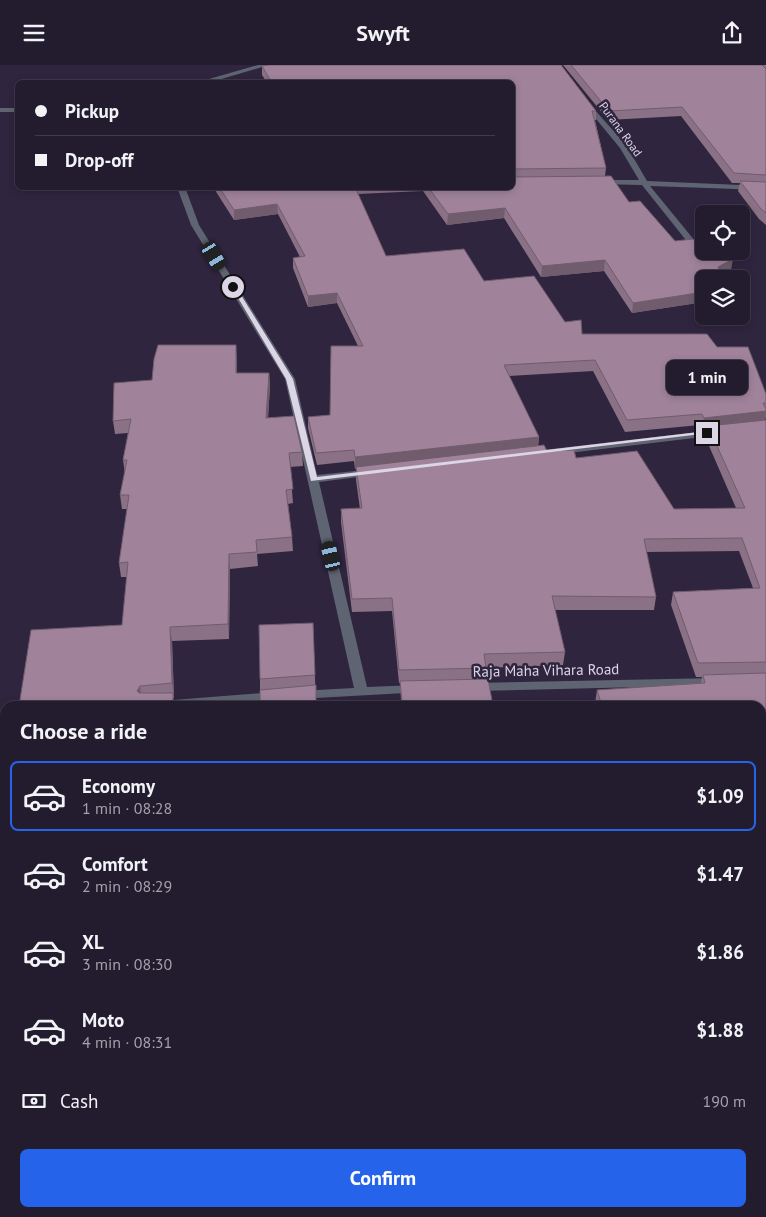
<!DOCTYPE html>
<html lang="en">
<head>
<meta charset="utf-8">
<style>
  :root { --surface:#231c2f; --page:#2b2537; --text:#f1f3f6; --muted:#a3a1aa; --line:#403a4b; --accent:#2563eb }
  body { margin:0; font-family:"PT Sans",sans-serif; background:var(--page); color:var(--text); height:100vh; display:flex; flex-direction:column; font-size:19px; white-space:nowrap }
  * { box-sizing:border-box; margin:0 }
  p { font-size:16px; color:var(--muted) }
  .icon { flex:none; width:28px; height:28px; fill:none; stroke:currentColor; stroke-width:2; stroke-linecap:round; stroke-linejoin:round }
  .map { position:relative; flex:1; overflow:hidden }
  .details { position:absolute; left:0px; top:636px; width:766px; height:516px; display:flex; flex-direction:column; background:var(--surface); border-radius:15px 15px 0 0; box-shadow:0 2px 8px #0003,0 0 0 1px var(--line) }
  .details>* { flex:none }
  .hud { position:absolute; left:15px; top:15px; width:500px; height:110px; border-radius:8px; box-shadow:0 2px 8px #0003,0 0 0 1px var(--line); display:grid; align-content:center; height:110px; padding:0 20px; background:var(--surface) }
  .controls { position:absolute; left:695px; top:140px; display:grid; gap:10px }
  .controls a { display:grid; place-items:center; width:55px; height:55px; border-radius:8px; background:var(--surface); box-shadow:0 2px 8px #0003,0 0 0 1px var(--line); font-size:25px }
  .end { position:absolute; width:22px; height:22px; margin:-11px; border:6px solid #dbd5e6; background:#111; box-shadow:0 0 0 2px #111 }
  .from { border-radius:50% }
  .bubble { position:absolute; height:35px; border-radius:8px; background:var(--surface); box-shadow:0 2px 8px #0003,0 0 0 1px var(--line); font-size:16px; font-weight:600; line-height:35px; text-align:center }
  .car { position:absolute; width:15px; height:30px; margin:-15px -8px; border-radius:6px; box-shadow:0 0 4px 1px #0007; background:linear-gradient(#222 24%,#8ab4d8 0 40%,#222 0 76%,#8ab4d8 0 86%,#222 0) }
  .hud b { display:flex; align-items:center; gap:18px; height:48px; font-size:19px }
  .hud b+b { border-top:1px solid var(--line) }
  .hud i { width:12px; height:12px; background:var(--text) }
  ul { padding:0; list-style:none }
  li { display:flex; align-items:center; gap:15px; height:70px; margin:0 10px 8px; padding:0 10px; border:2px solid transparent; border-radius:8px }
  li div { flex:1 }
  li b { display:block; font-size:19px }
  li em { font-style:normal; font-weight:600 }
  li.current { border-color:var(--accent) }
  li>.icon { width:45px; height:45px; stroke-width:1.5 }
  h2 { padding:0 20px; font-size:22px; line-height:60px }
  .pay { display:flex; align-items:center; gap:12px; height:55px; padding:0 20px; font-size:19px }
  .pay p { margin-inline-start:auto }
  .cta { display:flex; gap:10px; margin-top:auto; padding:10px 20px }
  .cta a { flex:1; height:58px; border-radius:8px; background:var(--accent); color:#fff; font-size:20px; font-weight:600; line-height:58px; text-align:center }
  header { display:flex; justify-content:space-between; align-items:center; height:65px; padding:0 20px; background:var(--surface); font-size:22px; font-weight:600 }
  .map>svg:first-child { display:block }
</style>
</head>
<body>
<header><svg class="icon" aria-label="menu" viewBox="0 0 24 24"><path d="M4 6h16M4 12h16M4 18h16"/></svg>Swyft<svg class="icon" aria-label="share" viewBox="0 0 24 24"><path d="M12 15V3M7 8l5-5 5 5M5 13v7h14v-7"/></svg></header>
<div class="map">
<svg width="766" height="1152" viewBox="0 0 766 1152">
  <rect width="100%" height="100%" fill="#2f253f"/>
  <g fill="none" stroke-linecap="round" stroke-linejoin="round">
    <path fill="#5f6472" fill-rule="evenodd" d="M258,0H269L208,18H195Z
      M586,35L626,80L647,116L766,121V125L650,121L704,187L697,189L642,120L597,119V115H639L620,83L582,37Z
      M0,43H18V47H0Z
      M177,122H185L199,160L295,314L317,410L374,404L379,407L374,410L319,417L367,622L417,620L423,624L422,627L299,634L292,630L299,626L354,623L285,314L191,160Z
      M724,364L728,365V369L543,391L538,388L543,385Z
      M717,613L722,614L723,617L722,620L474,626L468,622L474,618Z
      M277,627L282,628L284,631L282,634L201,641H140L147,637Z
      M5,647V657L0,658V648Z
      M761,950H766V964H761Z
      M706,1148H724L725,1152H707Z"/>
  </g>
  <path fill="#8a7185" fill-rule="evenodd" d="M561,0L596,46V55H595L606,103L605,111L629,137L675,176L706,191H710L706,186H724L731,205L704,214V237L632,248L604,206L541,212L504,153L447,160L423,126L358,129L386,191L484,216L565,257L582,269L717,282L766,329V351L765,355H766V771H761V641H596L595,638L597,625L701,618L702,612H696L671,540L673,527L753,523L739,486L646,487L656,532L654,545H555L565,587L563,600L486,603V614L493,641H260V614L313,558L316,640L401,636L400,618H399L392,546L352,547L341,457V444H360L356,415V404H355L354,396L317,400L308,363V352L330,350L358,281L337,238L308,242L293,203V193L300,192L278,149L234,155L213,122H512V18H267L262,10V1ZM593,306L625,367L700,360L702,364H708L706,374L736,443L674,444L576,393L547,386L538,381L539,372L509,311Z
    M563,0H766V160L759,154L738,126L740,118H732L681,51L608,55Z
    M237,293V308H269L270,321L268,353L302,387L303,401L290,402L293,438L288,439L292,472L293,486L257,489L258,501L230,504L229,574L172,576L174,633H173L174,641H19L122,560L127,512H121L119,498L127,444H122L120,430L125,409L123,395L128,368L115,369L113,356L152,315Z
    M5,690V745H4L0,730Z
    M766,817V926H761V834H764L762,831Z
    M761,992H766V1093L761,1082Z
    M110,1148H347L348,1152H112Z"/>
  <path fill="#705c6c" d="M277,139L278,149L234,155V145Z
    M505,143L504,153L447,160L448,149Z
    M733,194L731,205L716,213L718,202Z
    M605,195L604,206L541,212L542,201Z
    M704,227V237L632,248L633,238Z
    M337,228V238L308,242V231Z
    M236,280L237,293V321L236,308Z
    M269,308L270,321L267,367L266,353Z
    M766,346L765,357L708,361V364H702L704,353Z
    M539,372L538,383L355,404V392Z
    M229,489L230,504L229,574L228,559Z
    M170,562L172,576L174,633L172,618Z
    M140,621L142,636L137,626Z
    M94,1148H99L98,1152H94Z"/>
  <path fill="#a0839b" stroke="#705c6c" d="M269,0H561L596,46H592L606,103L512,104V18H272L262,1Z
    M571,0H762L766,4V110L734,108L682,42L609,46Z
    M611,111L629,137L640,136L675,176L693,174L706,191L714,192L715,186H724L733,194L718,202L722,214H704V227L633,238L605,195L542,201L505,143L448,149L428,122H512V112Z
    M740,116L766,117V148L761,144Z
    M219,122H355L386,191L464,184L484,216L534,211L565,257L581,255L582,269H707L717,282H748L766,329V338H763L766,344V346L704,353L702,349L627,355L595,295L504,300L539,372L355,392L354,385L316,388L308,352L330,350L331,281H363L337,228L308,231L293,193L305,191L277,139L234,145Z
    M158,280H236V308H269L266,353L294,351L302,387L289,388L293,424L286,425L292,472L256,475L257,487L229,489L228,559L170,562L172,618L140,621L137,626L139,628H173V641H19L31,565L122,560L128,497L119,498L129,430H120L127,395H123L131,354L113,356L114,318L152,315L154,294Z
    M766,355V597L698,598L673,527L760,523L742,473L644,474L656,532L552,531L565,587L484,589L486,603L399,605L392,533L352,534L341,444L362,443L356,402L544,380L547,386L574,385L576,393L637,386L674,444L745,443L708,361Z
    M313,558L315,610L260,614L259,560Z
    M766,608V757H761V641H602L597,625L705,618L703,610Z
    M488,614L493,641H260V625L316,620V640L402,636L400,616Z
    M5,690V730H0Z
    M5,824V835H3Z
    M761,834H766V913H761Z
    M5,962V1148H94V1152H0V989Z
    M761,992H766V1029L761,1016Z
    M766,1032V1067L763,1059H761V1033Z
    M113,1148H347L348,1152H115Z
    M399,1148H543L544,1152H365Z"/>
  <path fill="#dbd5e6" d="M231,221L236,222L293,314L317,412L707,366L710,368L311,416L286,314Z"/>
  <g text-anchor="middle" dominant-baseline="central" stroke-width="5" stroke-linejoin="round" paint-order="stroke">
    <g font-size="12" fill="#dbd5e6" stroke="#2f253f">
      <text transform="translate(621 64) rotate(54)">Purana Road</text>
    </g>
    <g font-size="15" fill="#dbd5e6" stroke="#2f253f">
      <text transform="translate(546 605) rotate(-1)">Raja Maha Vihara Road</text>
    </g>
  </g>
</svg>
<div class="controls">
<a><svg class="icon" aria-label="locate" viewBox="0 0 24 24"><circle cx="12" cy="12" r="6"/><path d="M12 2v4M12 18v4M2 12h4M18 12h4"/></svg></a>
<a><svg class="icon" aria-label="layers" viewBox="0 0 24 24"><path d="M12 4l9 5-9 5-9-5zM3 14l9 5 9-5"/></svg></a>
</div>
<i class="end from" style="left:233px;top:222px"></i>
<i class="end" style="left:707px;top:368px"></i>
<div class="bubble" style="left:666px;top:295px;width:82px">1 min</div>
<i class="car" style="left:214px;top:191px;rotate:149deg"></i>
<i class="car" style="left:331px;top:491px;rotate:347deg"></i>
<div class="hud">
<b><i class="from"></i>Pickup</b>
<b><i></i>Drop-off</b>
</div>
<section class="details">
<h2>Choose a ride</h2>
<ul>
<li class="current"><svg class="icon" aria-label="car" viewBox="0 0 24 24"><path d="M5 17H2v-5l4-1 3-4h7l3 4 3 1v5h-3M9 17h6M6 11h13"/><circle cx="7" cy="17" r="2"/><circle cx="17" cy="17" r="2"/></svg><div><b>Economy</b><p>1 min · 08:28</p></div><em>$1.09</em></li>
<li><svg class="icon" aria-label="car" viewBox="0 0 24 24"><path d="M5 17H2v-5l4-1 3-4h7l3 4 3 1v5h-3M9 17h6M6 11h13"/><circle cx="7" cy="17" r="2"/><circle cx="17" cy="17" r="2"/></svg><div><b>Comfort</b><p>2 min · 08:29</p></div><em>$1.47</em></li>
<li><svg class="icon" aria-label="car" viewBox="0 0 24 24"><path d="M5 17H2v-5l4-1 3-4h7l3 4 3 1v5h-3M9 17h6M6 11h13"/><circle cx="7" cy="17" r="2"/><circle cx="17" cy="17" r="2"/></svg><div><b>XL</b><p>3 min · 08:30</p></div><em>$1.86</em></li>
<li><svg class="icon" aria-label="car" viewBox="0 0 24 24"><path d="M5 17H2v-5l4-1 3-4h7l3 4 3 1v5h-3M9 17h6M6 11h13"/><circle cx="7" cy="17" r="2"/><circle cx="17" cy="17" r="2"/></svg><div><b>Moto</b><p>4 min · 08:31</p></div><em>$1.88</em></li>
</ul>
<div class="pay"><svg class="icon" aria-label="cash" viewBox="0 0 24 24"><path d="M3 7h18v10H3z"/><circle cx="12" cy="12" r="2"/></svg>Cash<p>190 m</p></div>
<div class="cta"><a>Confirm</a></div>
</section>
</div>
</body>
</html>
